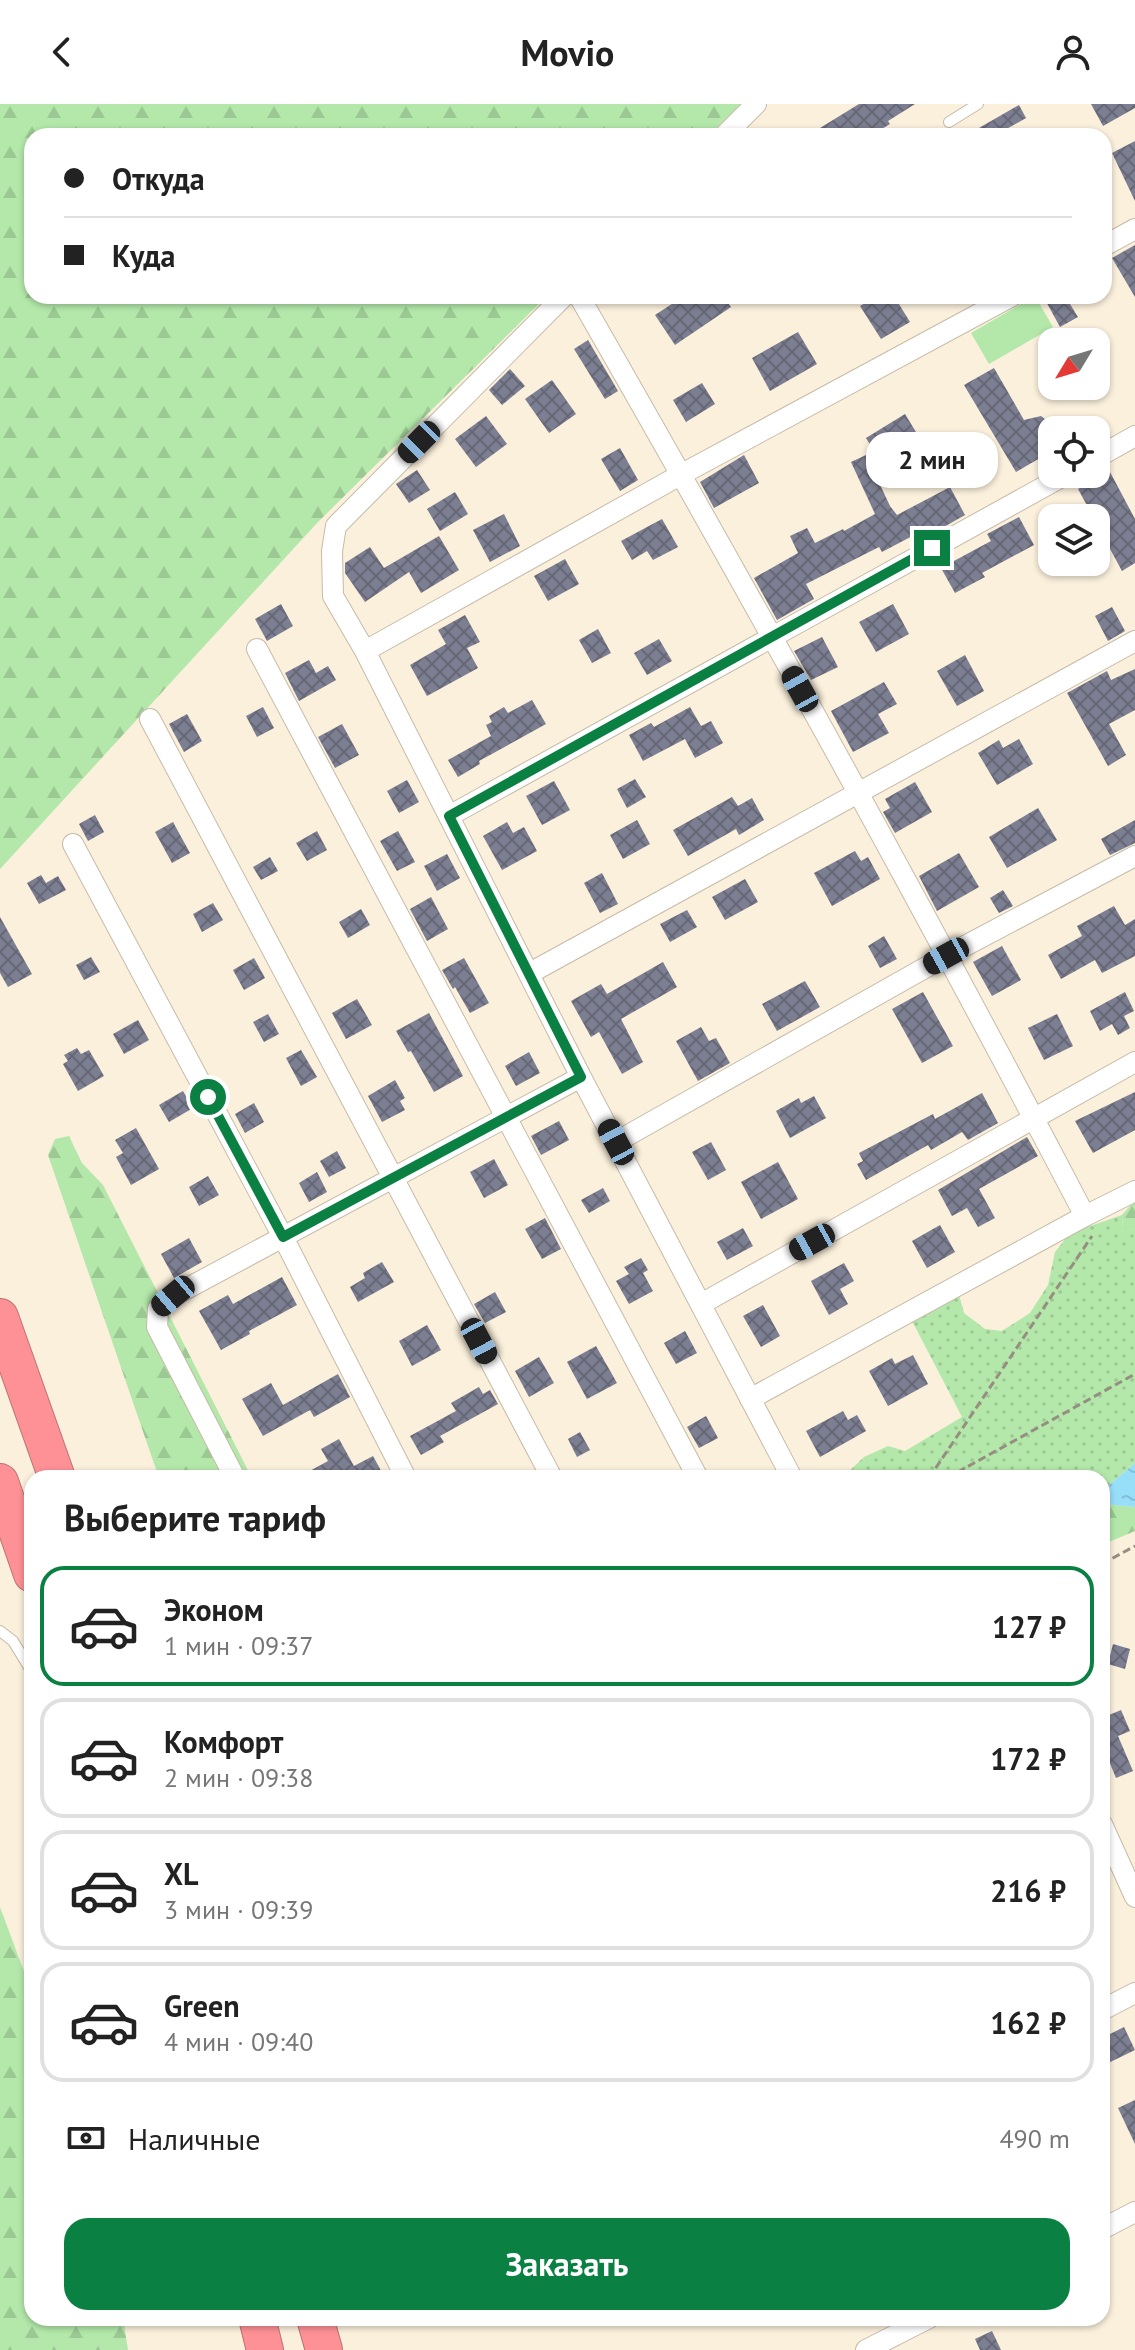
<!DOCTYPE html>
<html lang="ru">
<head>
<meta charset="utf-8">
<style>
  :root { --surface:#fff; --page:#f6f6f6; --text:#222; --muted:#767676; --line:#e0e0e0; --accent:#0b8043 }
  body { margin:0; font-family:"PT Sans",sans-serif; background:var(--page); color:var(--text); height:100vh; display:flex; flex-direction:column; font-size:30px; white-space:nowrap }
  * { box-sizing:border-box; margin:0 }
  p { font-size:26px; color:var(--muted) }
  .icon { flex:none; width:44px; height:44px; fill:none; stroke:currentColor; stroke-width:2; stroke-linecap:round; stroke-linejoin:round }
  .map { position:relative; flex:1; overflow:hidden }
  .panel { position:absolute; left:24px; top:1366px; width:1086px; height:856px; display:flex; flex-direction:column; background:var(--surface); border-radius:24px; box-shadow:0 2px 6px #0004 }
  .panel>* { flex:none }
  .top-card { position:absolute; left:24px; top:24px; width:1088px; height:176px; border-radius:24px; box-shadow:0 2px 6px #0004; display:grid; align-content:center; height:176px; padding:0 40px; background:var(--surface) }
  .needle { width:52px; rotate:232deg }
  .controls { position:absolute; left:1038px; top:224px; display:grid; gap:16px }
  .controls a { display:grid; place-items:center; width:72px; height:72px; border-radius:16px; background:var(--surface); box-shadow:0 2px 6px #0004; font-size:40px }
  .end { position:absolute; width:36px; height:36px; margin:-18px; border:10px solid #0b8043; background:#fff; box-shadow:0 0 0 4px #fff }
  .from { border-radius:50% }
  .bubble { position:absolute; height:56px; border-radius:24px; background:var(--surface); box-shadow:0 2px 6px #0004; font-size:26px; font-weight:600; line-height:56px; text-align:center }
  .car { position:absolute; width:24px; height:48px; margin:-24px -12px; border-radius:10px; box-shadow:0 0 6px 2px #0007; background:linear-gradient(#222 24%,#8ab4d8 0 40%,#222 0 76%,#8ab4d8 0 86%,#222 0) }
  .top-card b { display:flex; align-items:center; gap:28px; height:76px; font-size:30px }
  .top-card b+b { border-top:2px solid var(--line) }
  .top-card i { width:20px; height:20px; background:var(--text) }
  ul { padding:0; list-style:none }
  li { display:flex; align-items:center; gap:24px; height:120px; margin:0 16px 12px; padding:0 24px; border:4px solid var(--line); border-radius:24px }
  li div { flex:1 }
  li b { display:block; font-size:30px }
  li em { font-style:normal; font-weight:600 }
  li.on { border-color:var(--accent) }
  li>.icon { width:72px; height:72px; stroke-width:1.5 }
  h2 { padding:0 40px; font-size:36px; line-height:96px }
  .pay { display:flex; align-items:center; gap:20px; height:88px; padding:0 40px; font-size:30px }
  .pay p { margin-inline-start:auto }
  .primary-button { display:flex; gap:16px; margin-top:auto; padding:16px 40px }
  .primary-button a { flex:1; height:92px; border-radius:24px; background:var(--accent); color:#fff; font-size:32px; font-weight:600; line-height:92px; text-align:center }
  header { display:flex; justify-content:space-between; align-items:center; height:104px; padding:0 40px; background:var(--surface); font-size:36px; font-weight:600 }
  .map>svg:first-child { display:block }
</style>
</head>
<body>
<header><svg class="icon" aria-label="back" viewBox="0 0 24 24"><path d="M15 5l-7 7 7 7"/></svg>Movio<svg class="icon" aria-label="person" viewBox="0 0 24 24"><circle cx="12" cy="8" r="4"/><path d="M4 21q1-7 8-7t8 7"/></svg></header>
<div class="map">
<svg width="1135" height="2246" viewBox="0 0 1135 2246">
  <defs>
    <pattern id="grass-dots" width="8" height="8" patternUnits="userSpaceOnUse" patternTransform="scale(2)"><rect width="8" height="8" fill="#b3e8aa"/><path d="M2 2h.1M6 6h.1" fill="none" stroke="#9bc893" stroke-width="1.8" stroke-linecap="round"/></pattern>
    <pattern id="forest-firs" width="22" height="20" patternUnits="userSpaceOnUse" patternTransform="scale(2)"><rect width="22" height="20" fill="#b3e8aa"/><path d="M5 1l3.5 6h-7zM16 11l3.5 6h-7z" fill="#9bc893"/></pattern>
    <pattern id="water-ripples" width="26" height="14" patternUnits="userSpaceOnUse" patternTransform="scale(2)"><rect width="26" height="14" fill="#97def9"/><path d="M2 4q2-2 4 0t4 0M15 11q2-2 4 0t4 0" fill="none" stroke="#83bfd6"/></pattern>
    <pattern id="building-cross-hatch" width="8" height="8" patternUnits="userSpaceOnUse" patternTransform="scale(2)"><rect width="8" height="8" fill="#7c7e91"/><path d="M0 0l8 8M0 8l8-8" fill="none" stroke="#676877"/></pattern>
  </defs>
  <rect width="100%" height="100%" fill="#fbf0dc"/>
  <path fill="url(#grass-dots)" d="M1122,1111L1123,1128L1135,1125V1359L1102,1387V1374H842L864,1353L888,1342L905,1347L962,1313L911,1215L958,1187L964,1209L985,1225L1002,1227L1030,1209L1048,1181L1055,1148L1070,1129Z"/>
  <path fill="url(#forest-firs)" d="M0,0H741L708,32H32V192H547L317,419L0,765Z
    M69,1032L82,1059L103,1081L252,1374H159L48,1051L55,1035Z
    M1135,1096V1125L1123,1129L1122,1111Z
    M1102,1400L1135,1403V1427L1102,1441Z
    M0,1803L32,1889V2214H123L128,2246H0Z"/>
  <path fill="#b3e8aa" d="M1035,192L1053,223L989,260L971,229Z"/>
  <path fill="url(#water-ripples)" d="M1135,1359V1403L1102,1400V1387Z"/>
  <path fill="url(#building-cross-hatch)" d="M859,0H915L888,17L890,20L870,32H807Z
    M1091,0H1135V4L1103,22Z
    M1019,1L1026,14L994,32H965Z
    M1135,37V97L1112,49Z
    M1135,141V193L1112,154Z
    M684,192H723L731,203L675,241L655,211Z
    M877,192H894L910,218L881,235L860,202Z
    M1043,192H1065L1078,213L1060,223Z
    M798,228L817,260L770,287L752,254Z
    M588,236L618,287L605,295L574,245Z
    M994,264L1024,316L1041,312L1050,319L1052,326V347L1016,368L964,281Z
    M510,265L525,282L502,301L489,286Z
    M552,276L576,310L549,329L525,295Z
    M702,279L715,300L686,318L673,296Z
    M905,310L919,333L880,357L866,334Z
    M486,312L507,340L476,363L455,335Z
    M620,344L638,376L620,387L601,355Z
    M744,351L759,379L714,404L700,378Z
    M866,351L890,402L897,411L950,383L965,411L921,436L918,429L882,448L879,443L806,480L814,495L777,516L754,474L798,449L790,432L807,424L815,439L843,425L844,427L875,410L851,358Z
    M417,366L430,386L409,399L396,380Z
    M1110,368L1135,415V459L1122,467L1096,419V414H1094L1078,385Z
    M455,388L468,410L440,427L427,405Z
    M504,410L520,442L490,458L473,426Z
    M1019,413L1034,441L982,469L985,473L955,489L941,464L991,437L987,430Z
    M662,415L678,443L653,456L647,447L632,456L621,437Z
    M439,432L459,466L421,489L409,468L365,498L345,469V459L370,443L384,464Z
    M565,455L579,480L548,497L534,472Z
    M281,500L293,522L267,537L255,515Z
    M893,500L909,530L876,548L859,518Z
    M1112,503L1125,527L1108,537L1095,512Z
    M465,511L480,538L467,544L478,564L427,592L410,561L446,540L438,526Z
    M598,525L611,549L592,559L579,536Z
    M822,533L838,563L811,576L794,547Z
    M659,535L672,557L647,571L634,549Z
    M965,551L984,587L957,602L937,567Z
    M309,556L316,569L328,562L336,576L299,597L285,569Z
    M1135,565V606L1109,620L1126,651L1108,662L1067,589L1107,567L1111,576Z
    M884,578L897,600L878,610L889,629L853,648L831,607Z
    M532,596L546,620L479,657L480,660L458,673L448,656L491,632L486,621L492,618L489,612L504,603L508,609Z
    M263,603L274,624L257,633L246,612Z
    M690,603L701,622L711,617L723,639L695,654L685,635L643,657L629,631L651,619L654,623Z
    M187,610L202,637L184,648L169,620Z
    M342,620L359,651L335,664L318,633Z
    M1019,635L1033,660L997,681L978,649L999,636L1003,644Z
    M635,675L646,693L627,704L617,685Z
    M407,676L419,698L399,709L387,687Z
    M554,677L570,706L542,721L526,692Z
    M915,678L932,708L895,729L883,708L890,704L885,695Z
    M732,693L738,702L752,694L764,716L739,731L736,725L688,752L673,726Z
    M1038,704L1057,736L1007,764L989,733Z
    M95,711L104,728L88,737L79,720Z
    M637,716L650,740L623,755L610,731Z
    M1135,716V739L1110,751L1101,735Z
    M173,718L190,749L172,759L155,728Z
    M507,718L513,729L524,723L537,747L502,766L483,732Z
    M317,727L327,746L307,757L296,739Z
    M398,727L415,758L397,767L380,737Z
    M855,747L861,757L868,753L880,775L832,802L814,769Z
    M959,749L979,783L937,807L919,772Z
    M447,750L460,774L437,787L424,762Z
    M270,753L278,767L261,776L253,763Z
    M602,769L618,800L600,809L584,779Z
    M41,771L46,779L58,772L66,786L39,800L27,779Z
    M745,775L758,798L725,816L712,793Z
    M1003,786L1013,802L999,809L990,794Z
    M431,793L448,825L427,837L410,805Z
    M213,799L223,816L202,828L193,810Z
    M1114,802L1125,821L1135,815V852L1102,869L1095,856L1061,875L1048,851L1082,832L1077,822Z
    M361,805L370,821L348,834L339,818Z
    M687,806L697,823L670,838L660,820Z
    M0,813L32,870L8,883L0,869Z
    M884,832L897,855L880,864L868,842Z
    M1002,842L1021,876L992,892L973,858Z
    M91,853L100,868L84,876L76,861Z
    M254,854L265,874L244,886L233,866Z
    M464,854L489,899L470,909L455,883L453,885L442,866Z
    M663,858L677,883L621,915L643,958L622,970L599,928L591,933L571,897L601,880L607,890Z
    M805,877L820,903L777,927L762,900Z
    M923,888L953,942L922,959L892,905Z
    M1125,888L1134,907L1124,912L1130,924L1118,931L1112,920L1100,927L1090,907Z
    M357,895L372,921L346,935L332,909Z
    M429,909L463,972L434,988L411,947L408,948L396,927Z
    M268,910L279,930L264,938L253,918Z
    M1057,910L1073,942L1044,956L1028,924Z
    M138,916L149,936L124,950L113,930Z
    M701,923L709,937L716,934L730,959L698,977L676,937Z
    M77,944L81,950L89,946L104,972L78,987L63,960L68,957L64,951Z
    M301,946L317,973L301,982L286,954Z
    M529,948L540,969L516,982L505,962Z
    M395,976L405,994L400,997L405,1006L382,1018L368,992Z
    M183,987L193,1004L169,1018L159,1001Z
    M1135,988V1026L1093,1049L1075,1017Z
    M982,989L998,1019L968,1036L962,1028L931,1046L928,1041L866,1076L857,1060L863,1057L859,1049L933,1010L935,1015Z
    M814,992L826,1014L790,1034L776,1007L799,994L801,999Z
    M254,999L264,1018L245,1029L235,1010Z
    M559,1017L569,1036L541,1051L531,1032Z
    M136,1024L159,1065L131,1081L116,1053L123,1049L115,1036Z
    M1027,1033L1038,1052L979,1085L995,1114L978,1123L967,1104L952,1112L938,1086Z
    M711,1038L726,1066L708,1076L692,1048Z
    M337,1047L346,1064L329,1073L320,1057Z
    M494,1055L508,1081L484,1094L470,1068Z
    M778,1058L798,1095L761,1115L741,1078Z
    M317,1068L327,1088L309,1098L299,1079Z
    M208,1072L219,1091L199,1102L189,1083Z
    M603,1084L610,1097L589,1109L581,1096Z
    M545,1114L561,1145L542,1155L525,1125Z
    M940,1121L955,1148L927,1164L912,1137Z
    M743,1124L753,1142L727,1156L717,1138Z
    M189,1134L202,1158L174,1174L161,1150Z
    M641,1154L648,1166L643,1169L653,1187L629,1200L616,1177L629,1170L624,1163Z
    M382,1158L394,1178L358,1198L350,1183L365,1174L363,1169Z
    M844,1159L854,1177L840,1185L848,1200L829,1211L811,1177Z
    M282,1173L297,1201L249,1227L250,1230L221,1246L199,1207L228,1191L233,1200Z
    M495,1188L506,1208L485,1219L474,1200Z
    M763,1201L780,1232L761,1243L743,1212Z
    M427,1221L441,1246L412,1262L399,1237Z
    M685,1227L697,1249L676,1260L664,1239Z
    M596,1242L617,1279L587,1295L567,1258Z
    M913,1251L928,1280L888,1302L869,1267L892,1254L895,1260Z
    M539,1253L554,1279L529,1293L515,1267Z
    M338,1270L350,1293L314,1313L310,1306L263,1332L242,1295L271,1279L283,1301Z
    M479,1283L483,1290L490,1286L498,1300L440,1332L444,1338L421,1351L410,1332L456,1307L451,1299Z
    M843,1307L848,1316L857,1311L866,1327L820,1353L806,1327Z
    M706,1312L718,1334L699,1344L687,1323Z
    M580,1328L590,1346L577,1353L568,1335Z
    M339,1335L354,1362L373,1352L385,1374H297L328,1357L321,1345Z
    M1113,1540L1130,1545L1125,1565L1108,1560Z
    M1121,1606L1130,1627L1118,1632L1133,1667L1116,1674L1102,1640V1614Z
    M1124,1923L1135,1946L1102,1962V1934Z
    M1135,1996V2040L1118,2004Z
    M992,2227L1001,2246H980L975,2235Z"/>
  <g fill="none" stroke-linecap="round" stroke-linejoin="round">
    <g stroke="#c5bba8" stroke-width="12">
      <path id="service" d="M949,18L978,0
        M0,1527L13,1537L32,1568"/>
    </g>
    <g stroke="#c5bba8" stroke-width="22">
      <path id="minor" d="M724,32L756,0
        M1104,142L1135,125
        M564,192L336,422L332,447L333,492L365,547L581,973L792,1374
        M579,192C753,495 923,802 1085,1112
        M1096,354L1135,332
        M257,545L698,1374
        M365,547L682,370L1012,192
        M150,615L552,1374
        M449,712L1067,370
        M73,740L283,1133L406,1374
        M530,869L1135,537
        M616,1038L946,852L1135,752
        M701,1200L1135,958
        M750,1295L1085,1112L1135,1087
        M235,1374L157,1223L158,1205L173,1192L581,973
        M1102,1720L1135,1793
        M1102,1906L1135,1889
        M1102,2125L1135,2108
        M866,2246L929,2214"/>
    </g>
    <g stroke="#ba7374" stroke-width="38">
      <path id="motorway" d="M0,1213L57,1374
        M0,1378L32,1470
        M257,2214L265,2246
        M315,2214L324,2246"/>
    </g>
    <path stroke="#968e81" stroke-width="3" stroke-dasharray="8 4" stroke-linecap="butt" d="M929,1374L1092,1132
      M947,1374L1135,1270
      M1102,1460L1135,1442"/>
    <use href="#service" stroke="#fff" stroke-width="10"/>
    <use href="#minor" stroke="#fff" stroke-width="20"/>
    <use href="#motorway" stroke="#fd9196" stroke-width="36"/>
  </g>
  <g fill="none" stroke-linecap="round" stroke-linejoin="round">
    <path stroke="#0b8043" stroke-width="10" d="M208,993L283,1133L581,973L449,712L932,444"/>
  </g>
</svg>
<div class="controls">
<a><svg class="needle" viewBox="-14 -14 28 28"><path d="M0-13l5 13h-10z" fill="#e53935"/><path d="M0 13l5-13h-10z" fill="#767676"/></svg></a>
<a><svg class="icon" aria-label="locate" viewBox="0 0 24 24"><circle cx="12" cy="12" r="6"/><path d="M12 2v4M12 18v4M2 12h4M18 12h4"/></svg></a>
<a><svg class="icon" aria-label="layers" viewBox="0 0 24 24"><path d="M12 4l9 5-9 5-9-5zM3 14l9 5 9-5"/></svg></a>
</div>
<i class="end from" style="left:208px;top:993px"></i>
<i class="end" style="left:932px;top:444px"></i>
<div class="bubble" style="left:866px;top:328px;width:132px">2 мин</div>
<i class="car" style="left:419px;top:338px;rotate:225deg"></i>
<i class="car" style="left:800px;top:585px;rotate:331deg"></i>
<i class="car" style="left:946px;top:852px;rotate:241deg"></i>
<i class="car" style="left:616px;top:1038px;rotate:332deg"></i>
<i class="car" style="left:812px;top:1138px;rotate:241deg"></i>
<i class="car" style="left:173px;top:1192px;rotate:230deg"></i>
<i class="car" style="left:479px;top:1237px;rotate:152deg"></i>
<div class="top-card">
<b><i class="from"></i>Откуда</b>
<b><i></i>Куда</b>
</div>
<section class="panel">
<h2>Выберите тариф</h2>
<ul>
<li class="on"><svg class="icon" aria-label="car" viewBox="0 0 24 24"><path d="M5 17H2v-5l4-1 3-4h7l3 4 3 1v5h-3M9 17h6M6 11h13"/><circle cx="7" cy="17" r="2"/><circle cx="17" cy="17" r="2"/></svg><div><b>Эконом</b><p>1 мин · 09:37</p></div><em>127 ₽</em></li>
<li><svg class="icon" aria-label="car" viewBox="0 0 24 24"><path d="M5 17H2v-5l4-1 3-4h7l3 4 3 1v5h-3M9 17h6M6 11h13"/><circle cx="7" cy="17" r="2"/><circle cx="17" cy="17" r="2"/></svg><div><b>Комфорт</b><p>2 мин · 09:38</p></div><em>172 ₽</em></li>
<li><svg class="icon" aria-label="car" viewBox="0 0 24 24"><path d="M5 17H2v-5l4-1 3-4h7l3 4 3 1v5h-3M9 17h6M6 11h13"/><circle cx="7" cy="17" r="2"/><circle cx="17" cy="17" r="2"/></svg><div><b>XL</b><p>3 мин · 09:39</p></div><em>216 ₽</em></li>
<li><svg class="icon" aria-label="car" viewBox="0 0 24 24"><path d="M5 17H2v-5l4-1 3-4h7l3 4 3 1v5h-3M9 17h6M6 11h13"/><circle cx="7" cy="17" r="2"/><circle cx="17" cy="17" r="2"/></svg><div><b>Green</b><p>4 мин · 09:40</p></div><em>162 ₽</em></li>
</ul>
<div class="pay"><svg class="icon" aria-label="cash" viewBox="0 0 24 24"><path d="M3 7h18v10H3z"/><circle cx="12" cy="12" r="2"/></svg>Наличные<p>490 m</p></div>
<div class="primary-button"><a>Заказать</a></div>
</section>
</div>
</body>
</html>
